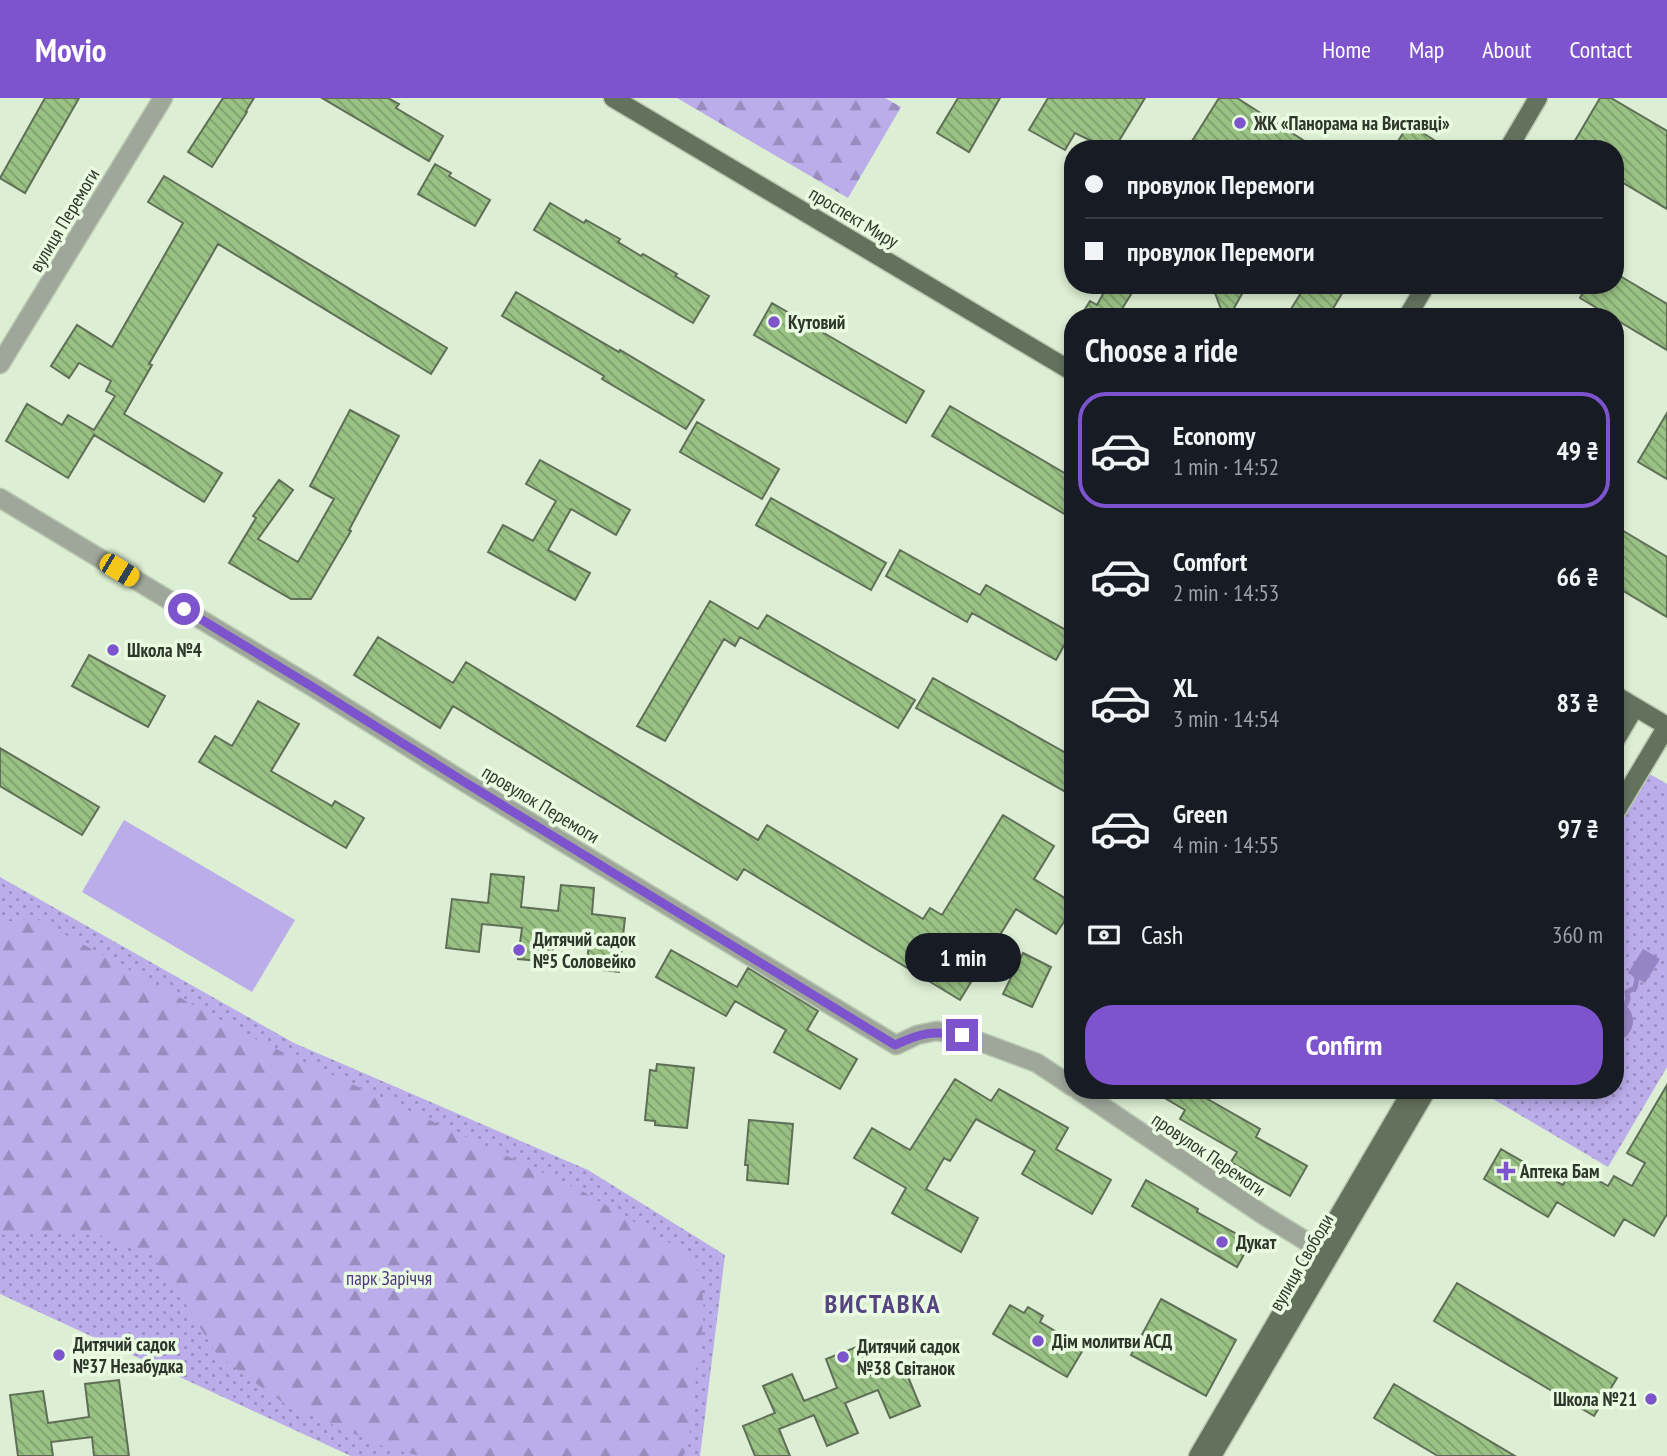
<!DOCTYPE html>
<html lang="en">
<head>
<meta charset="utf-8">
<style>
  :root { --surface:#171b24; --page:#242831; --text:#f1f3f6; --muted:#9ea1a6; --line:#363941; --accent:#7d54cd }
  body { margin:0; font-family:"PT Sans Narrow",sans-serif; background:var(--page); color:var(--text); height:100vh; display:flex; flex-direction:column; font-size:26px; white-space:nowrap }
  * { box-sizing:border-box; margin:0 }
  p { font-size:23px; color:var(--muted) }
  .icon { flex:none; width:38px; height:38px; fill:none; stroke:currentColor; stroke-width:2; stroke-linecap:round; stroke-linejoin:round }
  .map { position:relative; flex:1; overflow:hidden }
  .sheet { position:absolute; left:1064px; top:210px; width:560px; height:791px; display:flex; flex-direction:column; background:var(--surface); border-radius:28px; box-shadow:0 4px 10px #0003 }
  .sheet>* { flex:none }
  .hud { position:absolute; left:1064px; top:42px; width:560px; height:154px; border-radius:28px; box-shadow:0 4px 10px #0003; display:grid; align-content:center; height:154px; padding:0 21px; background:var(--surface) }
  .end { position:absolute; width:32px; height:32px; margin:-16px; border:9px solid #7d54cd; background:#fff; box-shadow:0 0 0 4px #fff }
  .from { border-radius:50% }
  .bubble { position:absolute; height:49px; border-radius:24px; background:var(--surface); box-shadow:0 4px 10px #0003; font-size:23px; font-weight:600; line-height:49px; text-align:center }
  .car { position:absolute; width:21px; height:42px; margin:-21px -10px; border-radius:9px; box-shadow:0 0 5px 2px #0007; background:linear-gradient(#f5c518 24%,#345 0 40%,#f5c518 0 76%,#345 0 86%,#f5c518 0) }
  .hud b { display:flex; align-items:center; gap:24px; height:66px; font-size:26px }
  .hud b+b { border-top:2px solid var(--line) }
  .hud i { width:18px; height:18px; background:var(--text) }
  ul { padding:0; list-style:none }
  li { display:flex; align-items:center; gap:21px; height:116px; margin:0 14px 10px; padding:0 7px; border:4px solid transparent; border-radius:28px }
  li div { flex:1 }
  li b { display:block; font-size:26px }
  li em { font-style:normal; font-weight:600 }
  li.on { border-color:var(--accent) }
  li>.icon { width:63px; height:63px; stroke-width:1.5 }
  h2 { padding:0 21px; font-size:32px; line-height:84px }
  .pay { display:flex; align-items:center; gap:18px; height:77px; padding:0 21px; font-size:26px }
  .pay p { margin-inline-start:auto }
  .cta { display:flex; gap:14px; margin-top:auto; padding:14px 21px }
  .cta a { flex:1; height:80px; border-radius:28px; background:var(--accent); color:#fff; font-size:28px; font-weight:600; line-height:80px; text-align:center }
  header { display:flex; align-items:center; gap:42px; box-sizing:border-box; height:98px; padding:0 35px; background:var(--accent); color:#fff }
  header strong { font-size:33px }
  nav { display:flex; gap:38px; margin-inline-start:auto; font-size:24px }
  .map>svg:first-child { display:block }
</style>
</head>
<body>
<header>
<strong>Movio</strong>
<nav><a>Home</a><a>Map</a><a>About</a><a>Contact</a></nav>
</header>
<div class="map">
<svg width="1667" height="1358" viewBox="0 0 1667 1358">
  <defs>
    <pattern id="green-dots" width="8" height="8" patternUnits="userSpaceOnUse" patternTransform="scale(1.75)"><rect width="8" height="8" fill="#bbacea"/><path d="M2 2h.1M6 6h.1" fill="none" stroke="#988dbe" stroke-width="1.8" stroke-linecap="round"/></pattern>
    <pattern id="forest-firs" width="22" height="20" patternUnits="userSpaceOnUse" patternTransform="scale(1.75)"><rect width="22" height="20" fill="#bbacea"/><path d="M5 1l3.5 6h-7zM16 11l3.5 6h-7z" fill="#988dbe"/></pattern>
    <pattern id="building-back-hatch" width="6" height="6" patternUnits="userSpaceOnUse" patternTransform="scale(1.75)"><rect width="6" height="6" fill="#9ac285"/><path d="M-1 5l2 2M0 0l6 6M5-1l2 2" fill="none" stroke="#7e9e6d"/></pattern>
  </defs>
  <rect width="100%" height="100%" fill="#dceed3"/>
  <path fill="url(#green-dots)" d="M1648,675L1667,686V969L1608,1069L1478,992H1615V730Z
    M0,779L294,945L588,1072L725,1157L700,1358H351L0,1196Z"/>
  <path fill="url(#forest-firs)" d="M677,0H885L901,9L848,100Z
    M35,820L257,942L582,1093L683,1153L701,1177L704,1216L688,1348L683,1358H421L387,1350L285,1306L217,1257L187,1208L151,1156L98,1137L38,1135L0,1137V831L3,824Z"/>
  <path fill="#bbacea" d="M124,722L295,822L252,894L82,794Z"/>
  <path fill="#9585c4" d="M1643,851L1660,861L1645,885L1628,875Z
    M1615,900C1639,910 1639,936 1615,945Z"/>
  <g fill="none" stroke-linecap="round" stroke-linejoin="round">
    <path stroke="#9585c4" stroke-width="5" d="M1626,906L1628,901L1627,894L1635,890L1637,880"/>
  </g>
  <path fill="url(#building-back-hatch)" stroke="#5f6f57" stroke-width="2" d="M45,0H79L25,95L0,80Z
    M223,0H254L246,13L247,14L212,69L188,54Z
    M322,0H388L399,6L396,10L443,38L429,63Z
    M958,0H1000L969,54L937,35Z
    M1048,0H1145L1114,51H1108L1075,35L1065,52L1029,32Z
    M1219,0H1237L1317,51H1187Z
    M1600,0H1611L1667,33V111L1615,80V51H1570Z
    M1409,26L1448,51H1393Z
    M435,66L451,75L449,78L490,102L475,128L418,96Z
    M164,78L447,250L431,276L218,146L149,266L152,267L124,316L222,375L204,404L94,337L68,380L6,343L27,306L62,327L68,317L94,332L115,298L106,293L111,283L79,265L69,280L51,268L77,227L112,249L183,125L148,104Z
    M550,105L584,125L586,122L620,141L618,144L641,158L643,156L677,176L675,178L709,198L693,225L534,132Z
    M1615,175L1667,206V252L1615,221V219H1612L1580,200L1587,187H1615Z
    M1108,187H1123L1133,193L1117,219H1080L1090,203L1097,207Z
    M1212,187H1247L1229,219H1224Z
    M1306,187H1347L1328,219H1286Z
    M516,194L619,254L620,252L704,302L686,331L602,281L604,278L502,218Z
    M772,205L924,293L906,325L754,237Z
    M950,308L1073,380V421L932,338Z
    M350,312L399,338L349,432L351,433L311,501H291L229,465L256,420L253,418L279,382L293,392L258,441L298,464L334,401L310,388Z
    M1667,315V381L1638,364Z
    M697,324L779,371L762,401L680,354Z
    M540,362L630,412L616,437L571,411L548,452L590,475L575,502L488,454L503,427L533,443L556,403L526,386Z
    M771,400L886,465L871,492L756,427Z
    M1615,428L1667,459V519L1615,488Z
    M900,452L980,497L986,487L1071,535L1056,562L972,515L967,524L886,478Z
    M710,503L758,531L767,517L915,602L898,630L740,539L735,548L724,541L665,643L637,628Z
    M378,539L453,585L466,564L758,742L767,727L923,821L930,810L942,817L1003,717L1054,748L1034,781L1073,805V810L1056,836L1016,811L960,902L744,771L737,782L453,608L440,630L354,577Z
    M89,557L165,598L148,629L72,588Z
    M933,580L1073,659V698L916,610Z
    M258,603L299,626L271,673L332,708L335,703L364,720L346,750L199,664L215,638L232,648Z
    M0,650L99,709L82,737L0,688Z
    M491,776L524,779L521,809L558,813L561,787L594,790L592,816L625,820L619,874L586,870L590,840L555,836L551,864L518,861L522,830L482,826L479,854L446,850L452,801L488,805Z
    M671,852L737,889L748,870L818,913L807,932L857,961L840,991L774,954L786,932L735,903L726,918L656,879Z
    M1023,855L1051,869L1032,909L1003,896Z
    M657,966L694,970L687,1030L655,1027V1023L645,1022L650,972L656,973Z
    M955,981L991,1003L999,991L1068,1030L1056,1051L1111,1082L1092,1116L1022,1076L1035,1053L976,1021L950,1063L944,1060L926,1091L978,1120L961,1154L892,1115L906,1090L854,1060L872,1030L910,1052Z
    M1667,987V1116L1654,1138L1624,1121L1614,1138L1557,1104L1548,1119L1484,1081L1501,1051L1563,1087L1573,1068L1608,1088L1614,1078L1632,1088L1645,1065L1627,1055Z
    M1151,992H1208L1204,999L1260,1031L1256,1039L1307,1068L1290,1098L1231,1064L1237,1054L1180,1021L1185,1012Z
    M749,1022L793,1026L788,1086L747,1082L748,1067H745Z
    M1146,1082L1198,1111L1197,1114L1251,1144L1237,1169L1132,1108Z
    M1457,1185L1617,1280L1594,1318L1434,1223Z
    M1161,1201L1236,1242L1206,1298L1131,1257Z
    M1010,1207L1024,1215L1028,1209L1043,1218L1040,1224L1084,1250L1067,1279L993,1236Z
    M859,1248L871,1277L902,1264L920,1308L890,1320L878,1292L845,1305L858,1335L827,1348L814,1317L779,1331L790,1358H755L743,1328L775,1315L763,1288L792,1276L804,1303L837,1290L826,1261Z
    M119,1282L129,1358H94L92,1339L51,1344L53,1358H18L10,1297L43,1293L48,1325L89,1319L85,1286Z
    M1394,1286L1515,1358H1438L1374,1320Z"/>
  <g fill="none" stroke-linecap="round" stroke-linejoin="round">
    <g stroke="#b9c9b1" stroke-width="21">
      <path id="minor" d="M0,266L163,0
        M0,400L316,591L466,685L896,947L917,937L936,933L962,937L1037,965L1073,989
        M1078,992L1265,1118L1319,1151"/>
    </g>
    <g stroke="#b9c9b1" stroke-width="21">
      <path id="major" d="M613,0L1073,274
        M1508,51L1538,0
        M1407,219L1426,187
        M1615,597L1667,628
        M1615,643L1635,609
        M1615,715L1667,628
        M1198,1358L1412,992
        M1212,1358L1427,992"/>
    </g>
    <use href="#minor" stroke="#9fa79b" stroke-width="18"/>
    <use href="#major" stroke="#64715d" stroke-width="18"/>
  </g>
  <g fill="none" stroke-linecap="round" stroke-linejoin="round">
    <path stroke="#7d54cd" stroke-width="9" d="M184,511L316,591L466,685L895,947C923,934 932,933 962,937"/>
  </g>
  <g fill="#7d54cd" stroke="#e9fbe0" stroke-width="2.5">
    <circle cx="1240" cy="25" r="7"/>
    <circle cx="774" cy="224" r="7"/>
    <circle cx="113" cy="552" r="7"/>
    <circle cx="519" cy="852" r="7"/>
    <path d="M1502.5 1062.5h7v7h7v7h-7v7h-7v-7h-7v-7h7z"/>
    <circle cx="1222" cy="1144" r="7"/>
    <circle cx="1038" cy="1243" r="7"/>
    <circle cx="59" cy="1257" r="7"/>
    <circle cx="843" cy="1259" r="7"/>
    <circle cx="1651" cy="1301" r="7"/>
  </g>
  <g text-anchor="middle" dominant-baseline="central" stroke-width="7" stroke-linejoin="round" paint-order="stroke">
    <g font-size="19" font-weight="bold" fill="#2f362b" stroke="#e9fbe0" text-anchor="start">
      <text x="1254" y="25">ЖК «Панорама на Виставці»</text>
      <text x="788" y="224">Кутовий</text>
      <text x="127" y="552">Школа №4</text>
      <text x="533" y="841">Дитячий садок<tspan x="533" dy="22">№5 Соловейко</tspan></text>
      <text x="1520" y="1073">Аптека Бам</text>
      <text x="1236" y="1144">Дукат</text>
      <text x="1052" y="1243">Дім молитви АСД</text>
      <text x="73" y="1246">Дитячий садок<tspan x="73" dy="22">№37 Незабудка</tspan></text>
      <text x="857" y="1248">Дитячий садок<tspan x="857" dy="22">№38 Світанок</tspan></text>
      <text x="1637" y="1301" text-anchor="end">Школа №21</text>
    </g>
    <g font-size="19" fill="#2f362b" stroke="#e9fbe0">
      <text transform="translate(854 119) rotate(31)">проспект Миру</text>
      <text transform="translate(64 122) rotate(-59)">вулиця Перемоги</text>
      <text transform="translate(541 706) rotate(31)">провулок Перемоги</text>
      <text transform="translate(1209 1056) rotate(34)">провулок Перемоги</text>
      <text transform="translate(1301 1164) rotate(-60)">вулиця Свободи</text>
    </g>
    <g font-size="19" fill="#4f3682" stroke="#e9fbe0">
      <text x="389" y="1180">парк Заріччя</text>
    </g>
    <g font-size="26" font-weight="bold" letter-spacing="2" fill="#564482" stroke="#e9fbe0">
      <text x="883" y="1205">ВИСТАВКА</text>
    </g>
  </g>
</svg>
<i class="end from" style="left:184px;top:511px"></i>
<i class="end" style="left:962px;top:937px"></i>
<div class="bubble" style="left:905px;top:835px;width:116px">1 min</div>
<i class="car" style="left:119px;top:472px;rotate:121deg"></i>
<div class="hud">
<b><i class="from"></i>провулок Перемоги</b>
<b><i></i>провулок Перемоги</b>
</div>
<section class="sheet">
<h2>Choose a ride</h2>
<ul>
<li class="on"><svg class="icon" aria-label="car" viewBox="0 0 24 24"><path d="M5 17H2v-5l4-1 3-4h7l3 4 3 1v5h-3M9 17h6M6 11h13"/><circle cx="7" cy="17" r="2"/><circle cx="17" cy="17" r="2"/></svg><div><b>Economy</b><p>1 min · 14:52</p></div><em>49 ₴</em></li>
<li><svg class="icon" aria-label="car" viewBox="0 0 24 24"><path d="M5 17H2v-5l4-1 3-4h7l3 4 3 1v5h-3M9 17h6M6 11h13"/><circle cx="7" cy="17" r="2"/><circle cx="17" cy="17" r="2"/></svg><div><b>Comfort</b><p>2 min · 14:53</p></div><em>66 ₴</em></li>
<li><svg class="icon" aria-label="car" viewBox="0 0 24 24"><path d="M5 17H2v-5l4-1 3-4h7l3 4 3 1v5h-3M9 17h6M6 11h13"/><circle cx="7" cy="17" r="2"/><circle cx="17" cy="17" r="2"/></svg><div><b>XL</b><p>3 min · 14:54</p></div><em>83 ₴</em></li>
<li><svg class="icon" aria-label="car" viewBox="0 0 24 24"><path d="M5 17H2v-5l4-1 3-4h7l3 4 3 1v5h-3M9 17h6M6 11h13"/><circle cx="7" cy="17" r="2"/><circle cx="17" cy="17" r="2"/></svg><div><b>Green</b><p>4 min · 14:55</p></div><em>97 ₴</em></li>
</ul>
<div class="pay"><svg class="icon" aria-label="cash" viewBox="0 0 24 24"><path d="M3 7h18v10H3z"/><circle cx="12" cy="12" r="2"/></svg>Cash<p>360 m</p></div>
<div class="cta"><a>Confirm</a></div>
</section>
</div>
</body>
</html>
